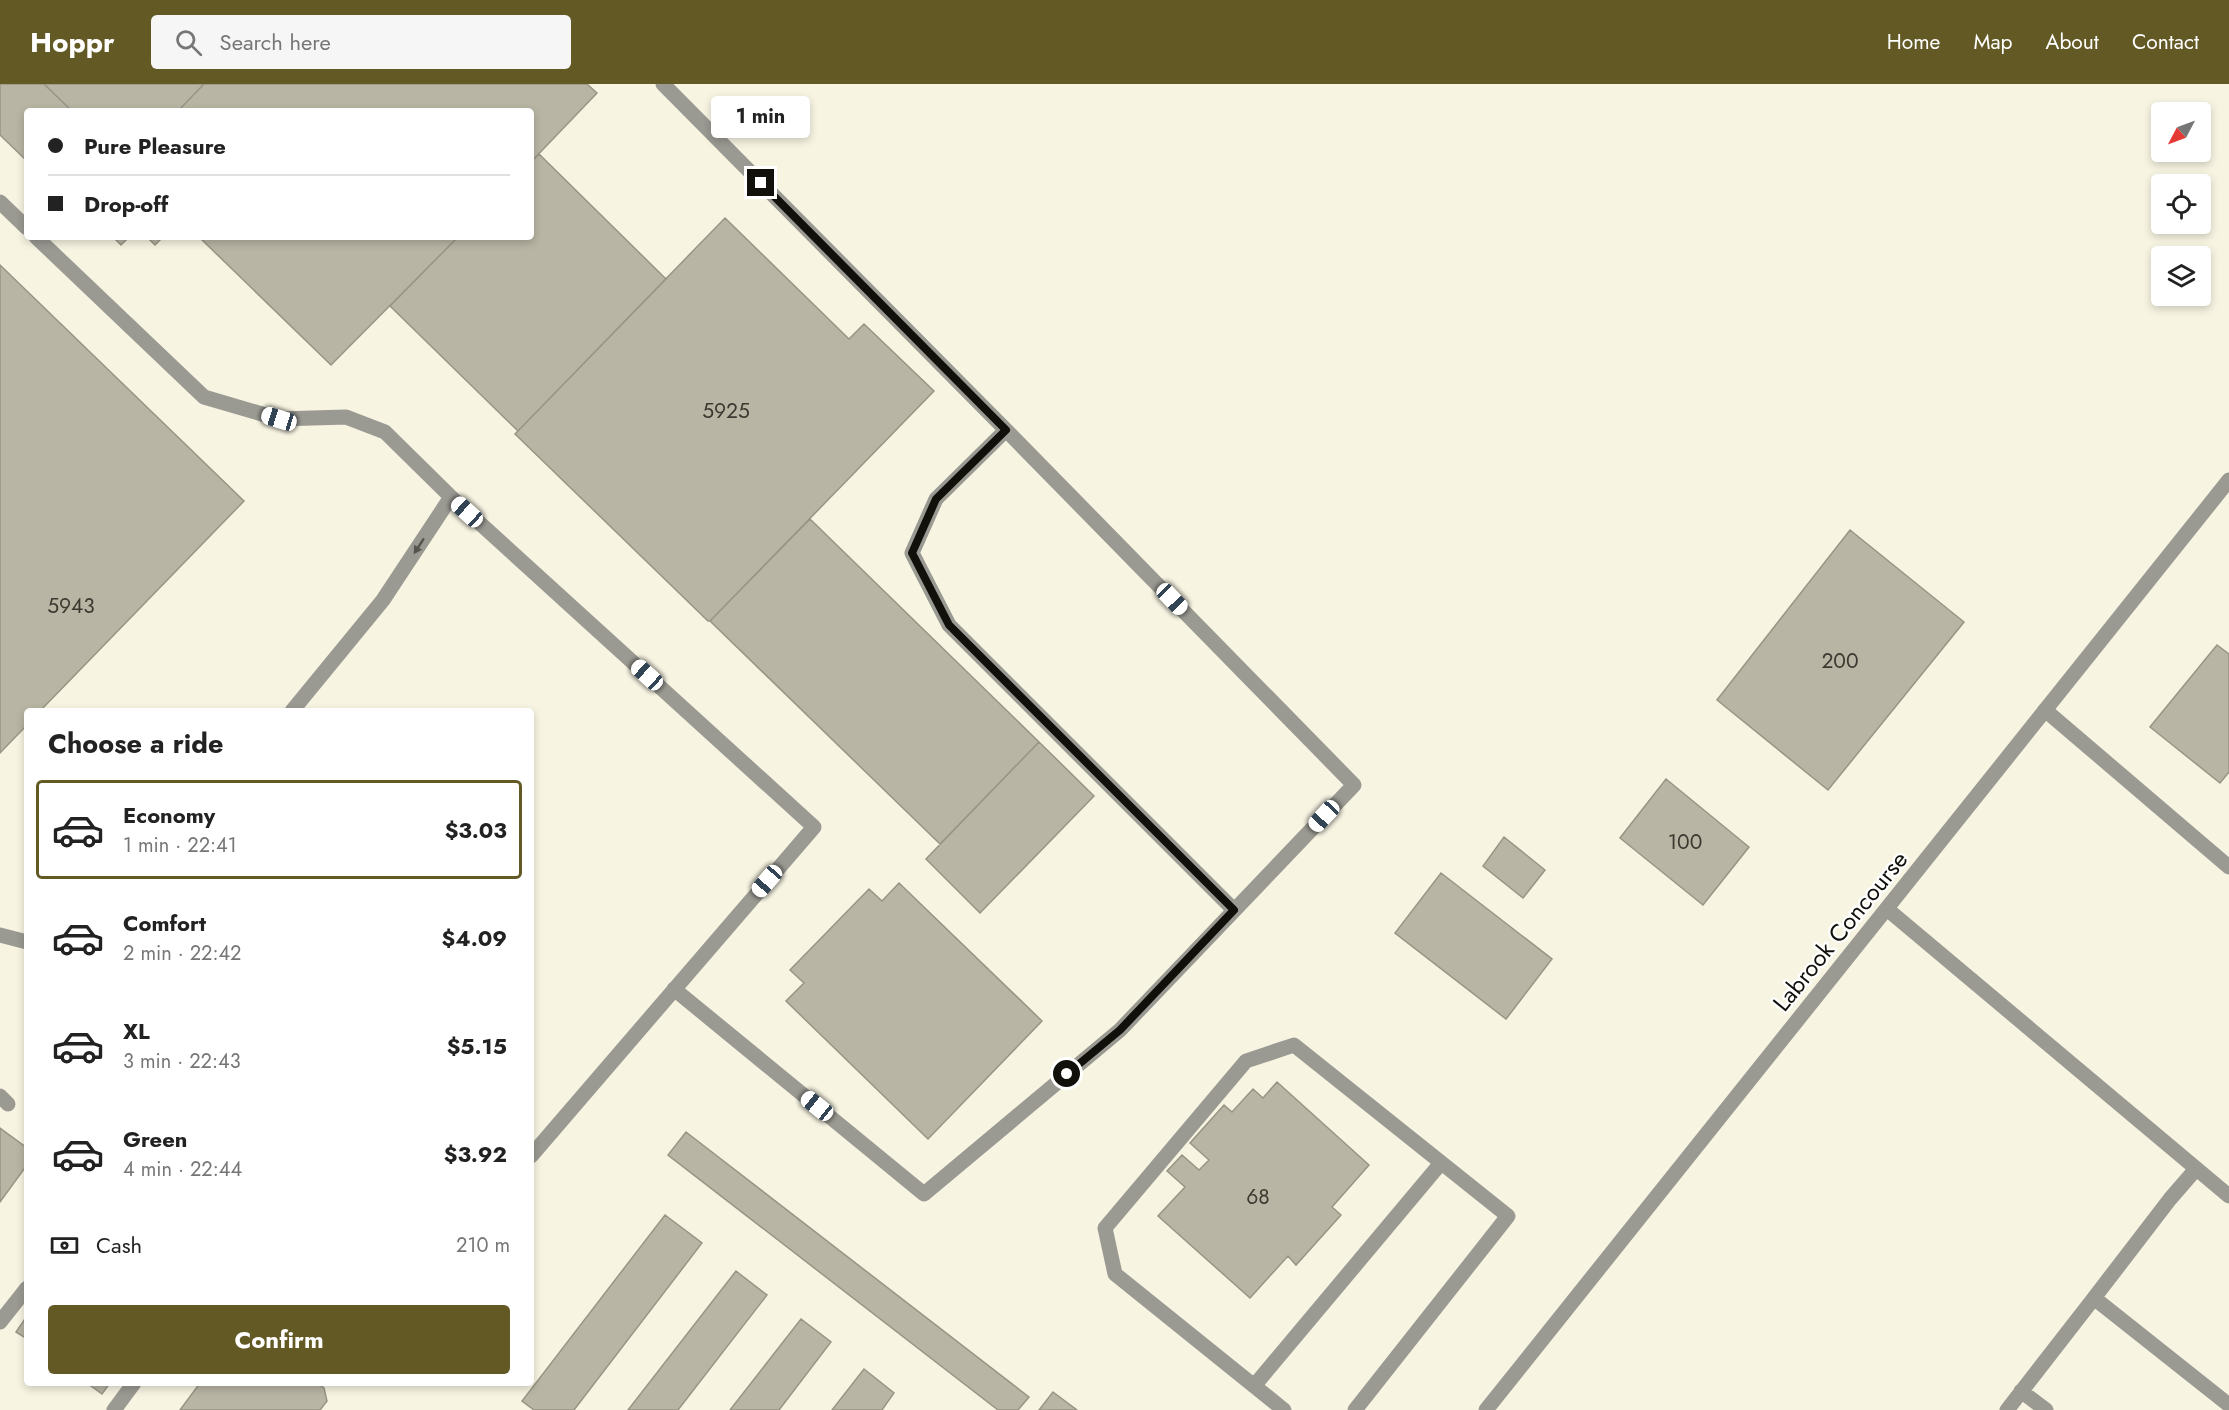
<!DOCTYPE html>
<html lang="en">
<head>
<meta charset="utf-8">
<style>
  :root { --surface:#fff; --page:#f6f6f6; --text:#222; --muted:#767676; --line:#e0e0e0; --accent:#635925 }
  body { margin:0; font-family:Jost,sans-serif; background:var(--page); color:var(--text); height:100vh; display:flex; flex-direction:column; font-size:22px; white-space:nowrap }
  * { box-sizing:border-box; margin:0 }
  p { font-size:20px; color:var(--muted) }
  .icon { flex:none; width:33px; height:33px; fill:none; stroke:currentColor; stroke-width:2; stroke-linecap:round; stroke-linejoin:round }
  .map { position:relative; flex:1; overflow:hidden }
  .drawer { position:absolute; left:24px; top:624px; width:510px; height:678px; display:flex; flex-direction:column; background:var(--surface); border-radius:6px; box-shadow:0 3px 9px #0003 }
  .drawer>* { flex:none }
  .guide { position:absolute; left:24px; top:24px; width:510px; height:132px; border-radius:6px; box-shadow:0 3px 9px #0003; display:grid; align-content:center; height:132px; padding:0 24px; background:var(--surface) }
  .needle { width:39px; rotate:229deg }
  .tools { position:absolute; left:2151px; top:18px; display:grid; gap:12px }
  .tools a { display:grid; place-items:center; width:60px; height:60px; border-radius:6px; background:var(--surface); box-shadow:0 3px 9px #0003; font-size:30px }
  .end { position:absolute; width:27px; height:27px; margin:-14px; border:8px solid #11100a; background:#fff; box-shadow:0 0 0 3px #fff }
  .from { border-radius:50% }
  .bubble { position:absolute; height:42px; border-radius:6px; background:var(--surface); box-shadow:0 3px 9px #0003; font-size:20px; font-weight:700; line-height:42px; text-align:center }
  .car { position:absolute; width:18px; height:36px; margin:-18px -9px; border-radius:8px; box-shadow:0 0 4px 2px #0007; background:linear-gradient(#fff 24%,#345 0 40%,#fff 0 76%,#345 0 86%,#fff 0) }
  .guide b { display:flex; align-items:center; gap:21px; height:57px; font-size:22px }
  .guide b+b { border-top:2px solid var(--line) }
  .guide i { width:15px; height:15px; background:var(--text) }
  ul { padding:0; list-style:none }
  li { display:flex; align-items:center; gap:18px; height:99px; margin:0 12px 9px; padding:0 12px; border:3px solid transparent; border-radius:6px }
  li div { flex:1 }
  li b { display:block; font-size:22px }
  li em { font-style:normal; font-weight:700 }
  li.active { border-color:var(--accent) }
  li>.icon { width:54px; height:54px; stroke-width:1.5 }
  h2 { padding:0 24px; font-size:27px; line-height:72px }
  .pay { display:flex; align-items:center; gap:15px; height:66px; padding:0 24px; font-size:22px }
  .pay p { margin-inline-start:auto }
  .button { display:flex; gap:12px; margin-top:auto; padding:12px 24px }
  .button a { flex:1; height:69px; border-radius:6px; background:var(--accent); color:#fff; font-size:24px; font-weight:700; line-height:69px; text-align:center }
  header { display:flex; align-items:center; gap:36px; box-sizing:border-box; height:84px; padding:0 30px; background:var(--accent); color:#fff }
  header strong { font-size:28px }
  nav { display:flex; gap:33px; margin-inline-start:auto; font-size:21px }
  .search { width:420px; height:54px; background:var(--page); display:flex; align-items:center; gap:15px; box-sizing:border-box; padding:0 21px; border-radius:6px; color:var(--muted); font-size:22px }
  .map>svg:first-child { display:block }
</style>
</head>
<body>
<header>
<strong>Hoppr</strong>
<div class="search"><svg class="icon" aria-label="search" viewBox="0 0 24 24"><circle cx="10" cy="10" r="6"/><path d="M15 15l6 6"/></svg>Search here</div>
<nav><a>Home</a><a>Map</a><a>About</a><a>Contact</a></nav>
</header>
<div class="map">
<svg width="2229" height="1326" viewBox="0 0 2229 1326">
  <rect width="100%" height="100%" fill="#f7f4e2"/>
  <path fill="#b8b5a4" stroke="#989585" stroke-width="1.5" d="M0,0H44L72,27H27V77L0,51Z
    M44,0H204L178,27H72Z
    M204,0H587L597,9L531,78V27H178Z
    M539,70L666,195L518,347L390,222L458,153H531V78Z
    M725,134L849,255L864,240L934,307L710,537H708L515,350Z
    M113,153H129L121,161Z
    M147,153H163L155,161Z
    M199,153H458L331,281Z
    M0,181L244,417L40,627H27V641L0,669Z
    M810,435L1039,658L940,760L710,537Z
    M1850,446L1964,538L1828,706L1717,616Z
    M2217,561L2229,570V688L2220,699L2150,643Z
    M1039,658L1094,712L980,829L926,775Z
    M1666,695L1749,763L1703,821L1620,754Z
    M1504,753L1545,786L1523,814L1483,782Z
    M1441,789L1552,875L1506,935L1395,849Z
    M899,799L1042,937L928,1055L786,917L804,899L790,886L869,805L882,817Z
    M1277,998L1369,1081L1332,1123L1341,1131L1296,1181L1288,1172L1250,1214L1158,1132L1185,1103L1167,1087L1182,1071L1199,1086L1209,1076L1190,1059L1224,1021L1232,1028L1253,1005L1263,1014Z
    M0,1044L27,1064V1081L0,1118Z
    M686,1048L1029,1313L1018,1326H998L668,1071Z
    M665,1131L702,1159L574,1326H534L522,1317Z
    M736,1187L767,1211L678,1326H628Z
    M27,1232V1255L16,1248Z
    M801,1235L831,1258L779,1326H730Z
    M864,1285L894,1309L882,1326H832Z
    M87,1299H110L102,1310Z
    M200,1299H317L324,1304L327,1317L320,1326H180Z
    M1053,1308L1077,1326H1039Z"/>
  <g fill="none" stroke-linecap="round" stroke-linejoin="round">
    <path stroke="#9a9992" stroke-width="15" d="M663,0L1006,346L1354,701L1120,946L924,1110L674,905
      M0,118L27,144
      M36,153L204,313L279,335L346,333L385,348L451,413L814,743L531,1072
      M1006,346L936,415L912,469L949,541L1234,826
      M2045,626L2229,783
      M292,627L383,516L451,413
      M1887,825L2229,1112
      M0,851L27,858
      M0,1012L8,1020
      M2196,1085L2170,1115L2094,1214L2229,1321
      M0,1238L27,1204
      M1254,1302L1441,1079
      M2021,1307L2046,1326
      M114,1326L134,1299
      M1284,1326L1115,1190L1105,1144L1246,977L1294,961L1508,1132L1355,1326
      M2007,1326L2094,1214"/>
    <path stroke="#9a9992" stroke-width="15" d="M1486,1326L2229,396"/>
  </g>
  <defs><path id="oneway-solid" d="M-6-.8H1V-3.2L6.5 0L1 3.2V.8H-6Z" transform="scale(1.5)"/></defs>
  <use fill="#56544e" href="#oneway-solid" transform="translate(419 462) rotate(123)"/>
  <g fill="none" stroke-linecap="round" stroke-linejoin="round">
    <path stroke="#11100a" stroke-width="8" d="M761,99L1006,346L936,415L912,469L949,541L1234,826L1120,946L1067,990"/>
  </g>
  <g text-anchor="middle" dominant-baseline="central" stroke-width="4.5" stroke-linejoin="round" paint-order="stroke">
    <g font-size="21" fill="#3b3930">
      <text x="726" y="327">5925</text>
      <text x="71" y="522">5943</text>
      <text x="1840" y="577">200</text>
      <text x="1685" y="758">100</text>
      <text x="1258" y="1113">68</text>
    </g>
    <g font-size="24" fill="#11100a" stroke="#fff">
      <text transform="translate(1840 847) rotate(-51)">Labrook Concourse</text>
    </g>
  </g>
</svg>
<div class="tools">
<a><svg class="needle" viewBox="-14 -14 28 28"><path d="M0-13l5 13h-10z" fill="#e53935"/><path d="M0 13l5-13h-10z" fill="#767676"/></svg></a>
<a><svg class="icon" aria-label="locate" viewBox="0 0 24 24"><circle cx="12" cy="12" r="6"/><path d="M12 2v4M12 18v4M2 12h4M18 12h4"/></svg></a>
<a><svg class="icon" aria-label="layers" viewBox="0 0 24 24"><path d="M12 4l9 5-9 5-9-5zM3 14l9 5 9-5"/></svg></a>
</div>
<i class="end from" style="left:1067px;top:990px"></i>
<i class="end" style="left:761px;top:99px"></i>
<div class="bubble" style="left:711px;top:12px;width:99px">1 min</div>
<i class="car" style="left:279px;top:335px;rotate:287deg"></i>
<i class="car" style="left:467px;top:428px;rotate:312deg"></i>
<i class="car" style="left:1172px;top:515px;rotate:136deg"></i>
<i class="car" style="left:647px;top:591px;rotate:312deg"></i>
<i class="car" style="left:1324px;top:732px;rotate:223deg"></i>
<i class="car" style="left:767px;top:797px;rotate:221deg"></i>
<i class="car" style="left:817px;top:1022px;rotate:309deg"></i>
<div class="guide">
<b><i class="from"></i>Pure Pleasure</b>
<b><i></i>Drop-off</b>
</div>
<section class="drawer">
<h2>Choose a ride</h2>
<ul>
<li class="active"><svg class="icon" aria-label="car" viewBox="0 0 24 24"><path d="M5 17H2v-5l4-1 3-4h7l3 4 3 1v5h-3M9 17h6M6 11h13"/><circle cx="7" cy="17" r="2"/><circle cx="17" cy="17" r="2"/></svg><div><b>Economy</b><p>1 min · 22:41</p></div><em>$3.03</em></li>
<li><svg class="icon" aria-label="car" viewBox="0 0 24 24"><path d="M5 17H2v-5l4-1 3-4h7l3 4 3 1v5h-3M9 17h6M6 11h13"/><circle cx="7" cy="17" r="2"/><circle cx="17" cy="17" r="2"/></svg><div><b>Comfort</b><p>2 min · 22:42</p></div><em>$4.09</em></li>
<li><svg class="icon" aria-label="car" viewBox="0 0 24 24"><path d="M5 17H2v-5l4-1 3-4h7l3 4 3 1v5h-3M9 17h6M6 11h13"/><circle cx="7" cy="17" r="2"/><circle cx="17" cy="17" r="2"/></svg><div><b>XL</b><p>3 min · 22:43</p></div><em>$5.15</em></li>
<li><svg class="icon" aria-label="car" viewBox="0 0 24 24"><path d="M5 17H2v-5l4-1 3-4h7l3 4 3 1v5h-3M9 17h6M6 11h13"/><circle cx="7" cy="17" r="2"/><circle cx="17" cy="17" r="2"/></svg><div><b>Green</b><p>4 min · 22:44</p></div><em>$3.92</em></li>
</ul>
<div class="pay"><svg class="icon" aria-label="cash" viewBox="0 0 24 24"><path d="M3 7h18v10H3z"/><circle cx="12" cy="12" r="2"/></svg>Cash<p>210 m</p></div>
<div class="button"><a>Confirm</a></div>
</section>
</div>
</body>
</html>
